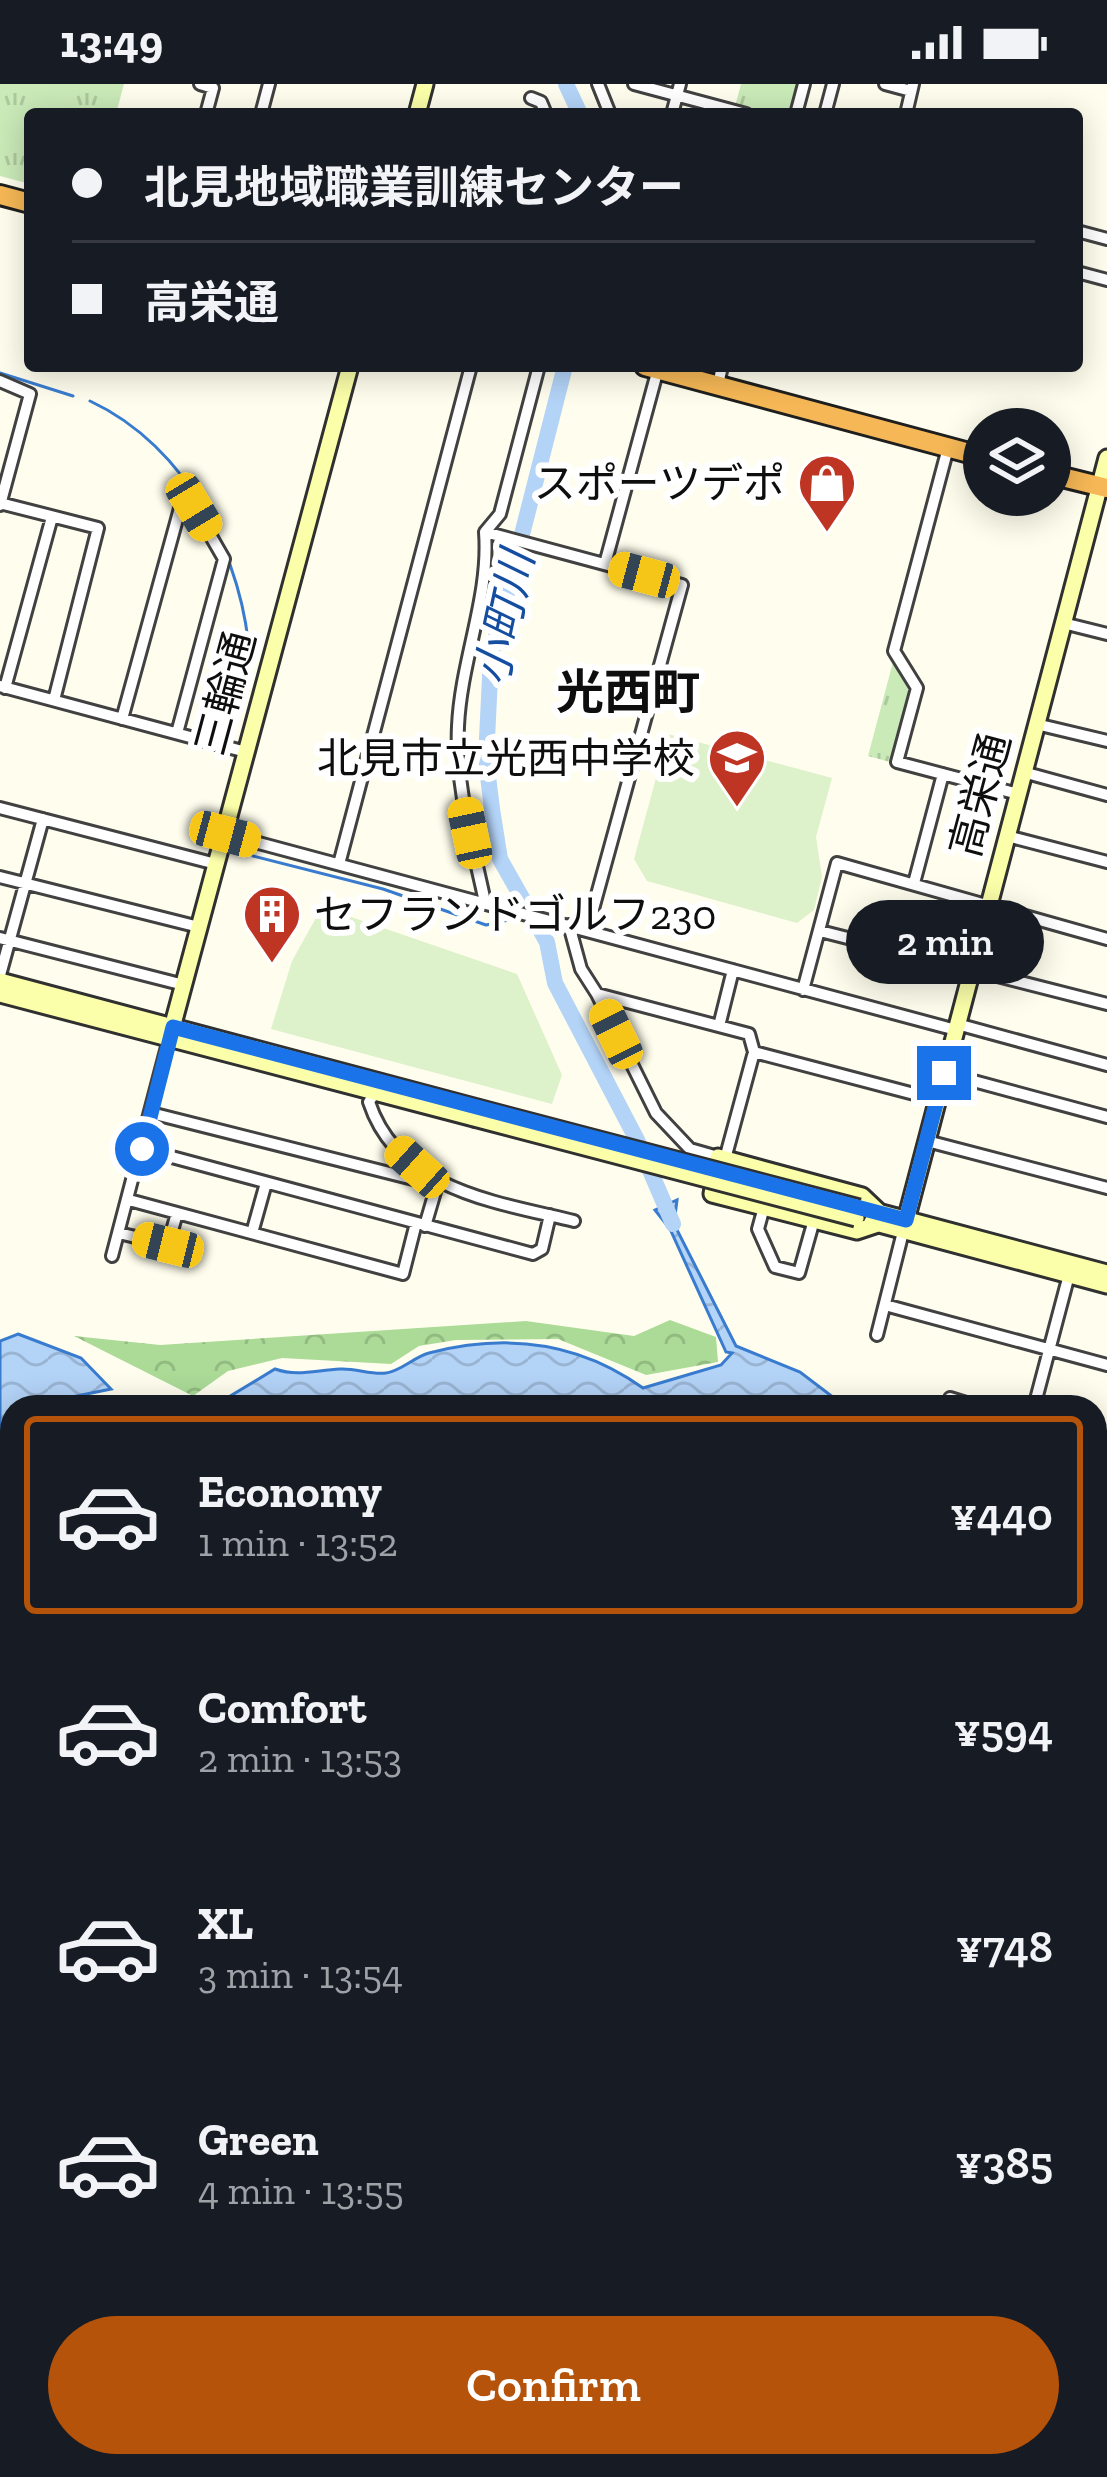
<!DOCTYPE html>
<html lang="en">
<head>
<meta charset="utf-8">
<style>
  :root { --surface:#171b24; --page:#242831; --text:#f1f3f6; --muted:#9ea1a6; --line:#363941; --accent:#b45309 }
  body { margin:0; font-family:"Zilla Slab","Noto Sans JP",serif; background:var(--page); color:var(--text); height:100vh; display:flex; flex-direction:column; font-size:45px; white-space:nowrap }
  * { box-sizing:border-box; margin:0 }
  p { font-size:39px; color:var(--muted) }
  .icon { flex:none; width:66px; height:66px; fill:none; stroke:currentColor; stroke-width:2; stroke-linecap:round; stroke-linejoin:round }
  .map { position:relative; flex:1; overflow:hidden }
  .side { position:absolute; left:0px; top:1311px; width:1107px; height:1083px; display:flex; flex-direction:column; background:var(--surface); border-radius:36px 36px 0 0; box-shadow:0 6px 30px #0003 }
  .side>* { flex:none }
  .guide { position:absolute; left:24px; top:24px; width:1059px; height:264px; border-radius:12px; box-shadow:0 6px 30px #0003; display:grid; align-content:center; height:264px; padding:0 48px; background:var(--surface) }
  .buttons { position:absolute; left:963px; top:324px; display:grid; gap:24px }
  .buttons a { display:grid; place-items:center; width:108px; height:108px; border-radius:50%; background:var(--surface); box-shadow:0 6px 30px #0003; font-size:60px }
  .end { position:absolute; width:54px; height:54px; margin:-27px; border:15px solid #1a73e8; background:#fff; box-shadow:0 0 0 6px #fff }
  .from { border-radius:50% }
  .bubble { position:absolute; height:84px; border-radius:42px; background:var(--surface); box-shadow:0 6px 30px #0003; font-size:39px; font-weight:600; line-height:84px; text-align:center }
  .car { position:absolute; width:36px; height:72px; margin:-36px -18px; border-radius:15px; box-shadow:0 0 9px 3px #0007; background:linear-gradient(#f5c518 24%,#345 0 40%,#f5c518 0 76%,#345 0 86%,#f5c518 0) }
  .guide b { display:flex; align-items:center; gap:42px; height:114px; font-size:45px }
  .guide b+b { border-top:3px solid var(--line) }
  .guide i { width:30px; height:30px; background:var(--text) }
  ul { padding:21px 0 0; list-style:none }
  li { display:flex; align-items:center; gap:36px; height:198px; margin:0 24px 18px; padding:0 24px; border:6px solid transparent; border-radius:12px }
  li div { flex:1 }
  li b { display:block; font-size:45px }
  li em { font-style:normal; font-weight:600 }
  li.active { border-color:var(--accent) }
  li>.icon { width:108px; height:108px; stroke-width:1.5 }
  .primary-button { display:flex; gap:24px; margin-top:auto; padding:24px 48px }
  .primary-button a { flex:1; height:138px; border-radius:72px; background:var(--accent); color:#fff; font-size:48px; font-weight:600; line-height:138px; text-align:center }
  .status { display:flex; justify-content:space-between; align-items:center; height:84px; padding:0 60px; background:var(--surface); direction:ltr }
  .status svg { height:33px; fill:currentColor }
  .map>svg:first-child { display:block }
</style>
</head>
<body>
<div class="status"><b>13:49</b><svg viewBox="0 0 49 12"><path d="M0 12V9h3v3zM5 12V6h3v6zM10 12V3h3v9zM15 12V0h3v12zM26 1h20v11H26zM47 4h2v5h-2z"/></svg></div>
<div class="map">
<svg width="1107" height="2393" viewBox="0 0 1107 2393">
  <defs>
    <pattern id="grass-tufts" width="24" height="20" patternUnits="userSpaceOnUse" patternTransform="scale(3)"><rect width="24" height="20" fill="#caeab8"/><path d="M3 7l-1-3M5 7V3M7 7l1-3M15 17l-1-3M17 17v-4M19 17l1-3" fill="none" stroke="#acc89d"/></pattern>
    <pattern id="forest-crowns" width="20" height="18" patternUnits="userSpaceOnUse" patternTransform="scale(3)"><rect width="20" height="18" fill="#abdb97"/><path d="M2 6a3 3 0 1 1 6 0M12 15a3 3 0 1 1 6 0" fill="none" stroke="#92bb81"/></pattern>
    <pattern id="water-waves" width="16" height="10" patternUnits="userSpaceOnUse" patternTransform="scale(3)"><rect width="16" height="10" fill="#b3d3f7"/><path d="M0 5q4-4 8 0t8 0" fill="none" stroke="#99b4d3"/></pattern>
  </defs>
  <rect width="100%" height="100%" fill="#fffeee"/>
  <path fill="url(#grass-tufts)" d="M0,0H124L116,30H30V100L0,92Z
    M741,0H797L788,30L735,23Z
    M893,578L913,605L894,679L868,672Z"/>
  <path fill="url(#forest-crowns)" d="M670,1236L716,1253L718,1278L646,1291L558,1255L456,1256L419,1262L391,1280L282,1274L228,1287L193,1312L74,1252L160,1261L526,1237L634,1252Z"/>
  <path fill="#ddf1ca" d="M668,650L832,694L816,753L822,793L814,826L797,839L647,797L634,775Z
    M322,823L517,890L562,991L552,1020L271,945L292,877Z"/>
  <path fill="url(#water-waves)" stroke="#397ccf" stroke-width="3" d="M677,1116L674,1140L736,1262L800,1288L846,1323H212L275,1285C298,1293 316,1286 340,1285C356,1284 371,1291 386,1289C401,1287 414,1273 429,1269C506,1249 579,1258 643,1304L721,1281L732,1269L726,1268L670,1145L655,1126Z
    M18,1250L81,1274L111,1305L52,1317L56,1323H12V1360L0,1359V1257Z"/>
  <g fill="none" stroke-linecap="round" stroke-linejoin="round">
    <path stroke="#397ccf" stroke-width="3" d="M0,289L73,312
      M90,317C187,362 245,475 250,579
      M253,772L383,805L486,841L522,833"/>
    <path stroke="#b3d3f7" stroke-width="16" d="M566,0L580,30
      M565,282L491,572L486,676L492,725L500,775L547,858L555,899L637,1056L673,1140"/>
    <g stroke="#414141" stroke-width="16">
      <path id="street" d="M200,0L213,4L206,30
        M598,0L610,30
        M634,0L746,30
        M885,0L911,7
        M531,14L541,18L546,30
        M261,30L269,0
        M672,30L680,0
        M796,30L804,0
        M825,30L833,0
        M906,30L913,0
        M1077,147L1107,155
        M1077,188L1107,196
        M0,297L30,310L0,421
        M718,301L722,282
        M948,364L894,567L917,604L897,678L1018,710
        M0,419L98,444L54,616
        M485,448L682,501L587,847
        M605,480L658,285
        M1063,539L1107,550
        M0,602L246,668
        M5,604L52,433
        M122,635L182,417L194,423L224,475L177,649
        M1036,640L1107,657
        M1023,688L1107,711
        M0,724L216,780
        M225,750L956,946
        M1007,752L1107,778
        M339,780L471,282
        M0,793L199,843
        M914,799L943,690
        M485,818C473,761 455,701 458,642C461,576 490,512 485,448L500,430L539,282
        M569,841L581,885L597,910L749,950L754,968
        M820,847L1107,920
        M0,854L184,901
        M0,891L43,735
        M803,906L837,779L1107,855
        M597,910L656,1029L690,1065L718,1073
        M957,940L1107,981
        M719,942L733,886
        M944,989L1107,1033
        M377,1005L369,1018C398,1106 495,1118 574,1137
        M151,1029L437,1101L425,1142
        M927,1057L1107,1104
        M142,1065L533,1170L542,1165L550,1131
        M725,1075L754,968L937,1016
        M129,1116L403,1190L416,1139
        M764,1123L758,1145L775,1183L799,1189L814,1136
        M119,1149L168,1161L177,1129
        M252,1149L266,1099
        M112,1172L169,955
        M885,1221L1107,1281
        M877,1251L904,1144
        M950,1314L979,1323
        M1034,1323L1070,1187
        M1095,1403L1107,1354
        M1105,1540H1107
        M0,1599L12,1554
        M0,1844L12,1797
        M0,1919L12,1922
        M0,1978L12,1981
        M0,2059L12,2062
        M0,2117L12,2120
        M1095,2167L1107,2171
        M0,2184L12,2187
        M0,2252L12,2256
        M0,2318L12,2321
        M1095,2318L1107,2321
        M685,2382L702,2387L701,2393
        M7,2393L12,2375
        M95,2393L98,2382
        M182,2393L185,2382
        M574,2393L577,2382
        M976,2393L979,2382
        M1050,2393L1053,2382"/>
    </g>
    <g stroke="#303030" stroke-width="21">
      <path id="secondary" d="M417,30L425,0
        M0,897L477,1024
        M0,910L474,1034
        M169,955L350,282
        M874,1127L1107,1189
        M906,1136L1107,374
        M872,1138L1107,1201
        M878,1140L857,1147L712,1110L718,1073L862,1112L880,1129
        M0,1679L12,1682
        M1095,2259L1107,2268"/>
    </g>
    <g stroke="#1f1f1f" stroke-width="22">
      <path id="primary" d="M1095,2077L1107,2068
        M766,2393L773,2382"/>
    </g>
    <g stroke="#1f1f1f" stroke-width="24">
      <path id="highway" d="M0,111L30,119
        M645,282L984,373
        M1050,390L1107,404"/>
    </g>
    <use href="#street" stroke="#fff" stroke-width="10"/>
    <use href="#secondary" stroke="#fbffa9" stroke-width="15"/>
    <use href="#primary" stroke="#faec64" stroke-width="16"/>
    <use href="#highway" stroke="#f6b856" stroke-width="18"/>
    <g stroke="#303030" stroke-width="21" stroke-linecap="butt">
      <path id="secondary-bridge" d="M477,1024L859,1124
        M474,1034L856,1134"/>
    </g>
    <use href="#secondary-bridge" stroke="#fbffa9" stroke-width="15"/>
  </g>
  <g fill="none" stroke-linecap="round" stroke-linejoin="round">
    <path stroke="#1a73e8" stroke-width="15" d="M142,1065L173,943L906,1136L944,989"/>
  </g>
  <defs>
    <g id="shop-pin" transform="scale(3)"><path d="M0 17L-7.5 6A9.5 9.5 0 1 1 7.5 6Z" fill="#bf3524" stroke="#fff"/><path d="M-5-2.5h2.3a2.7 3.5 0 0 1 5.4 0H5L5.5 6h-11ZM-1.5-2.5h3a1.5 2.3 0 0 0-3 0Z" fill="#fff"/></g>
    <g id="school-pin" transform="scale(3)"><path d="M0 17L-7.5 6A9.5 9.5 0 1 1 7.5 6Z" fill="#bf3524" stroke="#fff"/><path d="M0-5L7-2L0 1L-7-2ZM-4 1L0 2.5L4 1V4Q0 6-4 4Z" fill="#fff"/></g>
    <g id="building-pin" transform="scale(3)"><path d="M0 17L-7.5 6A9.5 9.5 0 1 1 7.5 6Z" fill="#bf3524" stroke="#fff"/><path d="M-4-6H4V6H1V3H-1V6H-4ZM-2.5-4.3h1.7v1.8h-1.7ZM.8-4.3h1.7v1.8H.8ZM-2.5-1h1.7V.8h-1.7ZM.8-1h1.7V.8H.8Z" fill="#fff"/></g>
  </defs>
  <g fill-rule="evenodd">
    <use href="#shop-pin" x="827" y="399"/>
    <use href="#school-pin" x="737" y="674"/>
    <use href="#building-pin" x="272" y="830"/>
  </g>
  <g text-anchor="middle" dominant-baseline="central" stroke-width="12" stroke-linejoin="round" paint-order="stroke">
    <g font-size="42" fill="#0e0e0e" stroke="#fff" text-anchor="end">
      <text x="785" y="399">スポーツデポ</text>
      <text x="695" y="674">北見市立光西中学校</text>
      <text x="314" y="830" text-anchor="start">セフランドゴルフ230</text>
    </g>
    <g font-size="42" fill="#0e0e0e" stroke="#fff">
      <text transform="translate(225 609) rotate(-75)">三輪通</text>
      <text transform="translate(980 711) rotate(-75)">高栄通</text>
    </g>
    <g font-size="45" font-style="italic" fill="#154ea1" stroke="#fff">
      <text transform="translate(505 534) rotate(-78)">小町川</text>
    </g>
    <g font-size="48" font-weight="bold" fill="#0e0e0e" stroke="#fff">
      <text x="628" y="608">光西町</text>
    </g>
  </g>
</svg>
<div class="buttons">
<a><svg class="icon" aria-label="layers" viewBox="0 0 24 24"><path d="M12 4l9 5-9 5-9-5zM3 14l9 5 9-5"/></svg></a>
</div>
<i class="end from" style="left:142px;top:1065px"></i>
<i class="end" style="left:944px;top:989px"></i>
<div class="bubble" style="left:846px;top:816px;width:198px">2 min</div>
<i class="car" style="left:194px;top:423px;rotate:149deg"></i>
<i class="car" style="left:644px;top:491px;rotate:285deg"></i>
<i class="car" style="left:470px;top:749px;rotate:348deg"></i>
<i class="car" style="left:225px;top:750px;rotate:105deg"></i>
<i class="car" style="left:616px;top:950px;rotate:334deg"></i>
<i class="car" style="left:417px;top:1083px;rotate:312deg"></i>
<i class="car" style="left:168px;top:1161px;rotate:284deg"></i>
<div class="guide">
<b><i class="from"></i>北見地域職業訓練センター</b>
<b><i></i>高栄通</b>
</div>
<section class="side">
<ul>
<li class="active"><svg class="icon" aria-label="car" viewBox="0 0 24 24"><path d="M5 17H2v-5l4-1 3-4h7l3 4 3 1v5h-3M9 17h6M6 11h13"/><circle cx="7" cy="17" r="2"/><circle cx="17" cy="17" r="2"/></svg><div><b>Economy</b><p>1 min · 13:52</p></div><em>¥440</em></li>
<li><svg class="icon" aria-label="car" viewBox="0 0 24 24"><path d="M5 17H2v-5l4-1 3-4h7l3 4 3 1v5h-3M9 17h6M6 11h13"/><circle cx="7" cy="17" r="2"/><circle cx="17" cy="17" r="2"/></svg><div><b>Comfort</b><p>2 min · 13:53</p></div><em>¥594</em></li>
<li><svg class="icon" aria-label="car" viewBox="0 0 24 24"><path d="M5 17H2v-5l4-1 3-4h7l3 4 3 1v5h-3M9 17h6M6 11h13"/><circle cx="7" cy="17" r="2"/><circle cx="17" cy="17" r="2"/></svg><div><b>XL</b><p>3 min · 13:54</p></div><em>¥748</em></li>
<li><svg class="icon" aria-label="car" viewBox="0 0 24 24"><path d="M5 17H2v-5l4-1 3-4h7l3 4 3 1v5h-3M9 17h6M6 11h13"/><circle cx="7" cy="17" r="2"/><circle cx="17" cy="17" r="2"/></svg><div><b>Green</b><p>4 min · 13:55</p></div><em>¥385</em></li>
</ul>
<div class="primary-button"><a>Confirm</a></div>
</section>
</div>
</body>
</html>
